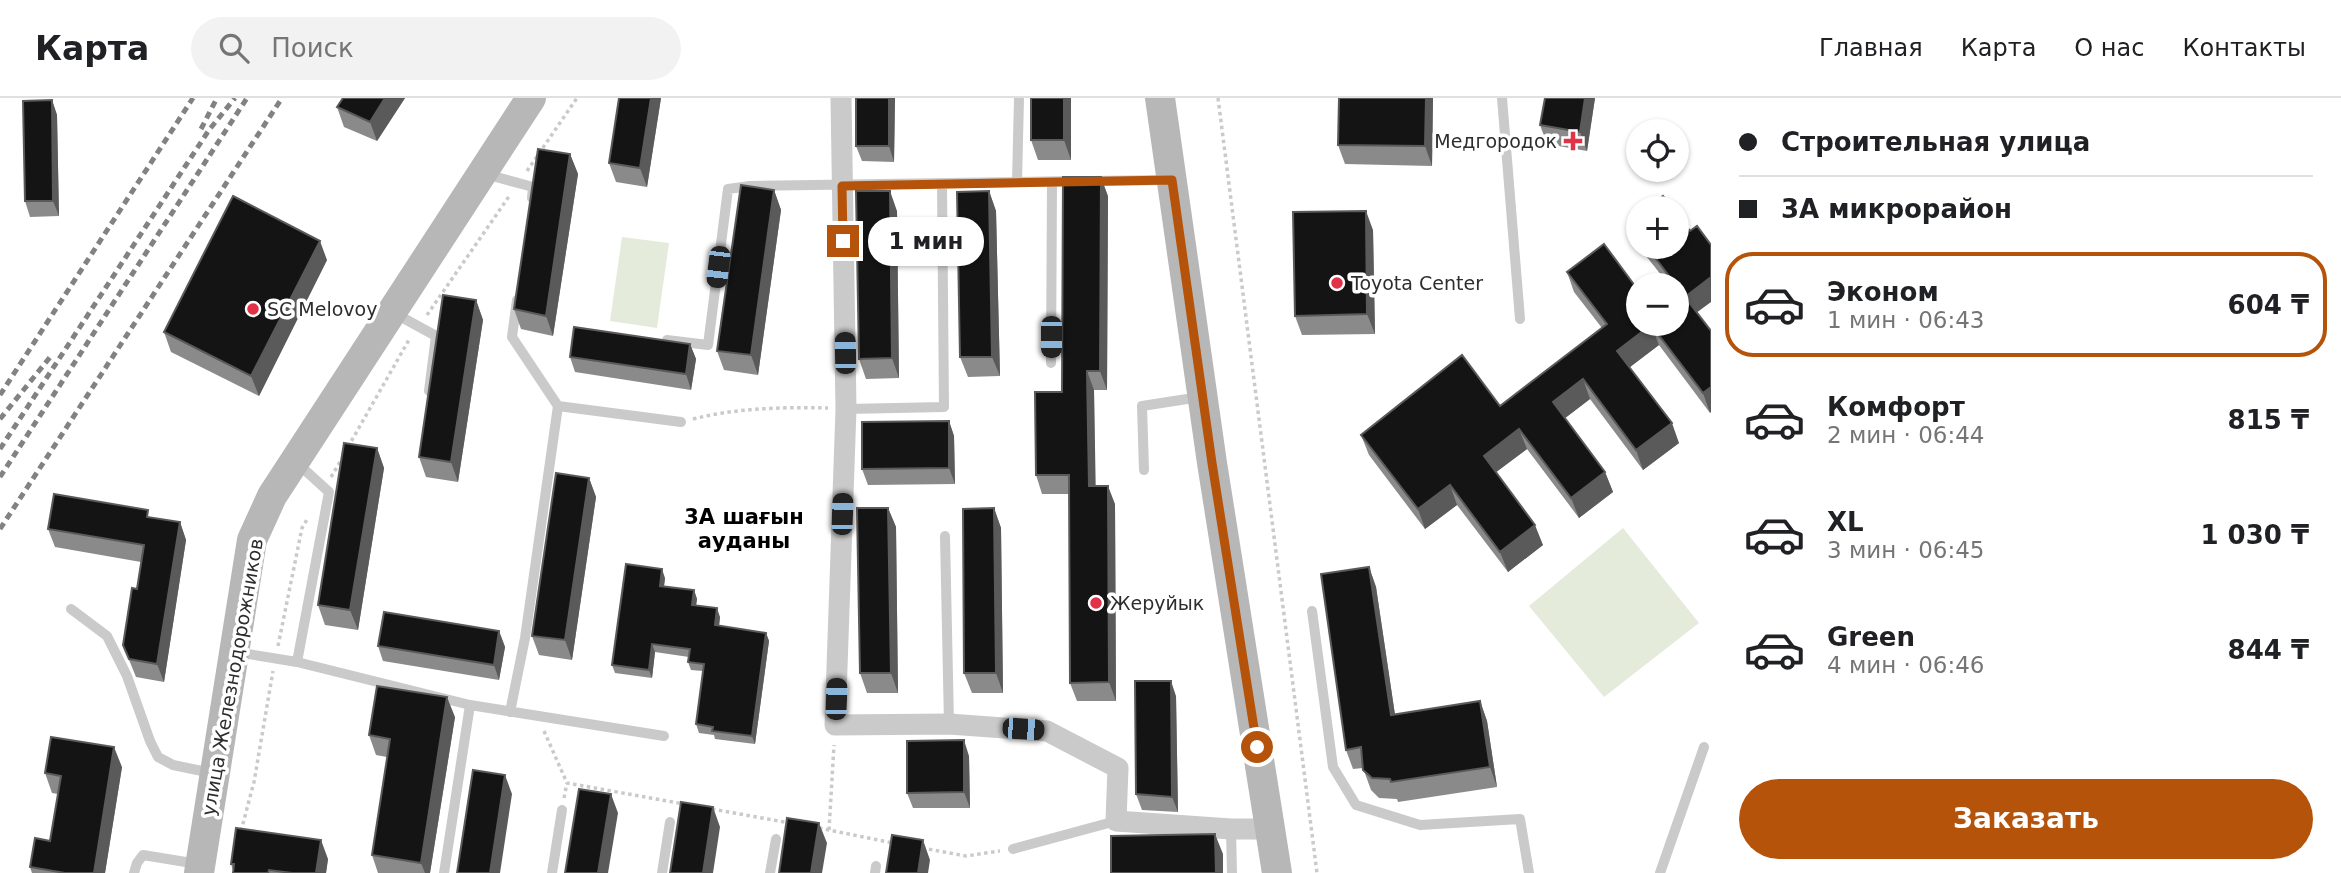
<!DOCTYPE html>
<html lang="ru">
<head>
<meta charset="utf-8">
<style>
  :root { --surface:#fff; --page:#f2f2f2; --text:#202124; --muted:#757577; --line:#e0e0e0; --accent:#b45309 }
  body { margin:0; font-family:"DejaVu Sans",sans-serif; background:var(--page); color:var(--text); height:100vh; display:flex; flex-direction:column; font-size:26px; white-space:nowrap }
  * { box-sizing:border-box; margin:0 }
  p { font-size:23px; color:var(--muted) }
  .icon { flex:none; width:38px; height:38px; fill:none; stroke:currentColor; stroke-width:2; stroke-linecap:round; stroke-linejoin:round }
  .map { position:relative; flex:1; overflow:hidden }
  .side { display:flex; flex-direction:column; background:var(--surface); width:630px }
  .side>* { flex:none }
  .top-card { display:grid; align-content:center; height:154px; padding:0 28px; background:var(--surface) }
  .controls { position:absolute; left:1626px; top:21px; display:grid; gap:14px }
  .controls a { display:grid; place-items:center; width:63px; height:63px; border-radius:50%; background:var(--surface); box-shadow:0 2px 5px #0004; font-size:35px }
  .end { position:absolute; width:32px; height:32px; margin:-16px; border:9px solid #b45309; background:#fff; box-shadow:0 0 0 4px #fff }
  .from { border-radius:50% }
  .bubble { position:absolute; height:49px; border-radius:24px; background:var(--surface); box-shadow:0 2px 5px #0004; font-size:23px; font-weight:600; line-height:49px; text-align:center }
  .car { position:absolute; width:21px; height:42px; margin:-21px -10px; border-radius:9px; box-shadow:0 0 5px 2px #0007; background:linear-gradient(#222 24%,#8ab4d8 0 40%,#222 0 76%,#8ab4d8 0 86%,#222 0) }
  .top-card b { display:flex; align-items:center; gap:24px; height:66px; font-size:26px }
  .top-card b+b { border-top:2px solid var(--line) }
  .top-card i { width:18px; height:18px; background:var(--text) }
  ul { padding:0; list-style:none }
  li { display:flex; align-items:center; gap:21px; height:105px; margin:0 14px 10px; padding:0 14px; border:4px solid transparent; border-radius:28px }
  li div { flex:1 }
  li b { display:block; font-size:26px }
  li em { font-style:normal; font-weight:600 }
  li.selected { border-color:var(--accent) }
  li>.icon { width:63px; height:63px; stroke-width:1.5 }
  .primary-button { display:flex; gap:14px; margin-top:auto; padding:14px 28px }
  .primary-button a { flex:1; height:80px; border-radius:42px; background:var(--accent); color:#fff; font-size:28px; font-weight:600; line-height:80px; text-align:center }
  header { display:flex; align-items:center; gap:42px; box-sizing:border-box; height:98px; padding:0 35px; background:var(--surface); border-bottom:2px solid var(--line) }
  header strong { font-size:33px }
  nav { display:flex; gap:38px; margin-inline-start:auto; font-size:24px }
  .search { width:490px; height:63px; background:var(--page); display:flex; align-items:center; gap:18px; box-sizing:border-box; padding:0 24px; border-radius:38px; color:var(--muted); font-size:26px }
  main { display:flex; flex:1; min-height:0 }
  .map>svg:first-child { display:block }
</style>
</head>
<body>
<header>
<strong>Карта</strong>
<div class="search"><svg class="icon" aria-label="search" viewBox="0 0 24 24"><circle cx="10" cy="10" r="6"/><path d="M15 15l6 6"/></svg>Поиск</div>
<nav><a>Главная</a><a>Карта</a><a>О нас</a><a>Контакты</a></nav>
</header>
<main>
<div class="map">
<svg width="1711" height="775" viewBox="0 0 1711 775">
  <rect width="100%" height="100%" fill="#fff"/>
  <path fill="#e4ebdb" d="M622,139L669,145L657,230L610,223Z
    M1623,430L1699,525L1604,599L1529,508Z"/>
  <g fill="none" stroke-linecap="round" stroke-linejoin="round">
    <path stroke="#cacaca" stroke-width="3.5" stroke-dasharray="3.5 3.5" stroke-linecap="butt" d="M1218,0L1317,775
      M527,73L577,0
      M427,217L510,97
      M693,321C737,310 782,309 828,310
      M348,349L410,240
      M331,379L343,359
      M278,548L302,430L308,420
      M544,633L567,685L684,706
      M564,700L567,685
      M712,711L790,725
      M819,730L893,745
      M829,732L834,647
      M241,733L254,684L273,573
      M922,750L966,758L1000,753"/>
    <path stroke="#cacaca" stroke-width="10" d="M1502,0L1520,221
      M485,76L533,89L532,100
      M1091,83L1169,82
      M1017,84L1019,0
      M394,215L436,238L429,293
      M667,242L708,247L728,91L750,88L1075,83
      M1051,265L1052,84
      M558,308L681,324
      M846,311L944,309L942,86
      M296,364L329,394L297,564
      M1144,372L1142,308L1200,299
      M945,438L949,626
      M71,511L107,538L127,578L150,643L158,659L173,667L212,675
      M1312,513L1333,669L1356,707L1420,727L1520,721L1529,775
      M236,554L297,564L470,607L444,775
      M470,607L664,638
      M510,614L525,540L558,308L512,239L517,202
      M1231,731L1232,775
      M1013,751L1116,723
      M134,775L137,765L143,757L198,766
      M552,775L562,712
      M662,775L670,724
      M770,775L776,741
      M875,775L876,768
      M1660,775L1704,649"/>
    <path stroke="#cacaca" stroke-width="21" d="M841,0L846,311L835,627L949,626L1047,633L1118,670L1116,723L1231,731H1270"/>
    <path stroke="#b7b7b7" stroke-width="30" d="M1160,0L1212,365L1277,775
      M199,775L252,442L272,398L531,0"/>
    <path stroke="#828282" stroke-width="5" stroke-dasharray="7 5" stroke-linecap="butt" d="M201,31L217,0
      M0,297L193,0
      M0,321L51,258
      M0,351L209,32L235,0
      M0,379L247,0
      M0,431L282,0"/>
  </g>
  <path fill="#8a8a8a" d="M405,0L377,43L344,29L337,9Z
    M619,0H661L647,89L616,84L609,65Z
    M895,0L894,64L862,63L856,48Z
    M1071,0V62H1038L1031,42Z
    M1433,0L1432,68L1345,66L1338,47Z
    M1595,0L1587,53L1547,46L1540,27Z
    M52,2L57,17L59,118L30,119L25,103Z
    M570,56L578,76L553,238L521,231L514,211Z
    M774,92L781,112L758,277L724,272L717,253Z
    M989,93L996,113L1000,278L968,279L960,259Z
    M1108,98L1107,292H1094L1095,388L1115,406L1116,603H1077L1070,585L1069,396H1042L1036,377L1062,294Z
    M897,113L899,280L866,281L859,261Z
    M1638,117V147L1636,144L1629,124Z
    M1373,132L1375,236L1302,237L1295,218Z
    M1639,149H1676L1697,215L1710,315L1659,247L1629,269L1679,345L1643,372L1590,301L1565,320L1605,374L1613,394L1579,420L1527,351L1496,374L1543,447L1508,474L1457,407L1425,431L1369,357L1361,337L1500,308L1602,230L1574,194L1567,174L1638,226H1676V187H1669Z
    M327,162L259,298L171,254L164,234Z
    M476,202L483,222L458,384L426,379L419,359Z
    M690,246L696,261L691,292L575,274L570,259Z
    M949,323L954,338L955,386L868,387L862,371Z
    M377,350L384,370L358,532L325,527L318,507Z
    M589,380L596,399L572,562L539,557L532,538Z
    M888,410L896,429L898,595H867L860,575Z
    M994,410L1001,430L1003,595H972L964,575Z
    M151,420L180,424L186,442L164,584L136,579L123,547L137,491L141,464L55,449L48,431Z
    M1369,469L1376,489L1395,617L1480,603L1487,623L1497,689L1398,704L1397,701L1379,700L1371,692L1363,670L1353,671L1346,652Z
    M665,480L664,488L694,492L697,501L696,507L720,519L719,528L766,535L769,543L755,646L715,641L714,637L699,635L696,626L703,573L691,572L688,564L689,559L655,554L652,580L615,575L612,567Z
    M499,533L505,549L499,582L383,563L378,548Z
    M1176,598L1178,714L1142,712L1136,696Z
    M455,619L430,775H378L372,757L387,659L376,657L369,637Z
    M969,658L970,710H913L907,695Z
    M122,669L105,775H32L30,769L50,743L58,696L52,695L45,675Z
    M328,761L326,775H233V772L231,766Z"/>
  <path fill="#5a5a5a" d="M385,0H405L377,43L370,24Z
    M651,0H661L647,89L640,70Z
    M889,0H895L894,64L889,48Z
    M1064,0H1071V62L1064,42Z
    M1426,0H1433L1432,68L1425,48Z
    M1585,0H1595L1587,53L1580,34Z
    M52,2L57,17L59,118L53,103Z
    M570,56L578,76L553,238L546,218Z
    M1101,79L1108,98L1107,292L1100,273Z
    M774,92L781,112L758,277L751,257Z
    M890,93L897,113L899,280L892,260Z
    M989,93L996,113L1000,278L992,259Z
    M1366,113L1373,132L1375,236L1367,216Z
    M320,143L327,162L259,298L251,278Z
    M1711,179V204L1692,218L1685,199Z
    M476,202L483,222L458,384L451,364Z
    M1651,227L1659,247L1625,273L1617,253Z
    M690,246L696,261L691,292L686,276Z
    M1087,273L1094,292L1096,406L1089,388Z
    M1583,281L1590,301L1560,324L1553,304Z
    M1711,289V314L1710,315L1703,295Z
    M949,323L954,338L955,386L949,370Z
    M1672,325L1679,345L1643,372L1636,352Z
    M1519,331L1527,351L1491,378L1484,358Z
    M377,350L384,370L358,532L350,512Z
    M1605,374L1613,394L1579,420L1571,400Z
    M589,380L596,399L572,562L565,542Z
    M1450,387L1457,407L1425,431L1418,411Z
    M1108,388L1115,406L1116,603L1109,584Z
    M888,410L896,429L898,595L891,575Z
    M994,410L1001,430L1003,595L996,575Z
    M180,424L186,442L164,584L157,566Z
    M1535,427L1543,447L1508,474L1500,454Z
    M1369,469L1376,489L1398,637L1391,617Z
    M662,471L665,480L663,496L660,488Z
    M694,492L697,501L695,515L692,507Z
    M717,510L720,519L718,536L715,527Z
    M499,533L505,549L499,582L494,567Z
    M766,535L769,543L755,646L752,638Z
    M652,546L655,554L652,580L649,572Z
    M1171,583L1176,598L1178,714L1172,699Z
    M447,599L455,619L430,775H425L421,765Z
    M1480,603L1487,623L1497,689L1490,669Z
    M964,642L969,658L970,710L964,694Z
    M114,649L122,669L105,775H94Z
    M505,677L512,696L500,775H490Z
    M611,696L618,715L608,775H598Z
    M713,709L720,729L713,775H703Z
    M819,725L827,745L822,775H811Z
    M1215,736L1223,756V775H1216Z
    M321,742L328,761L326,775H316Z
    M923,742L930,762L928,775H918Z"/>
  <path fill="#141414" stroke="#5a5a5a" stroke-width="2" d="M343,0H385L370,24L337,9Z
    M619,0H651L640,70L609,65Z
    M856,0H889V48H856Z
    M1031,0H1064V42H1031Z
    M1339,0H1426L1425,48L1338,47Z
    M1545,0H1585L1580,34L1540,27Z
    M52,2L53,103H25L23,3Z
    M538,51L570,56L546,218L514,211Z
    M1063,79H1101L1100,273H1087L1089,388H1108L1109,584L1070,585L1069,377H1036L1035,294H1062Z
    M741,87L774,92L751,257L717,253Z
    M856,93H890L892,260L859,261Z
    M989,93L992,259H960L957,94Z
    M233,98L320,143L251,278L164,234Z
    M1663,98L1672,110H1647Z
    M1366,113L1367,216L1295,218L1293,114Z
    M1676,116L1690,133L1697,128L1711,147V179L1685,199L1647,149H1676Z
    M1638,117V137L1629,124Z
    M1604,146L1638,192V226H1676V191L1678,190L1711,233V289L1703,295L1651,227L1617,253L1672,325L1636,352L1583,281L1553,304L1605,374L1571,400L1519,331L1484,358L1535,427L1500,454L1450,387L1418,411L1361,337L1462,257L1500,308L1607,226L1567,174Z
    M443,197L476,202L451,364L419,359Z
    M574,229L690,246L686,276L570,259Z
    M949,323V370L862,371V324Z
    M344,345L377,350L350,512L318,507Z
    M556,375L589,380L565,542L532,538Z
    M54,396L148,412L147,419L180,424L157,566L129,561L123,547L132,490L137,491L144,447L48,431Z
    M857,410H888L891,575H860Z
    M994,410L996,575H964L963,411Z
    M626,466L662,471L660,488L694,492L692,507L717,510L715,527L766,535L752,638L712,633L713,629L696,626L704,566L688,564L690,551L652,546L649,572L612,567Z
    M1369,469L1391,617L1480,603L1490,669L1391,684L1390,681L1372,680L1363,672L1361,649L1346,652L1321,476Z
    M384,514L499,533L494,567L378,548Z
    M1135,583H1171L1172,699L1136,696Z
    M377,588L447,599L421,765L372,757L390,641L369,637Z
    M51,639L114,649L94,775H65L30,769L35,740L50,743L61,678L45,675Z
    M964,642V694L907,695V643Z
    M473,672L505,677L490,775H457Z
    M579,691L611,696L598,775H565Z
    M681,704L713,709L703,775H670Z
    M787,720L819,725L811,775H779Z
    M236,730L321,742L316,775H292L269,772L268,775H233L234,766H231Z
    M1215,736L1216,775H1111V738Z
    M892,737L923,742L918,775H886Z"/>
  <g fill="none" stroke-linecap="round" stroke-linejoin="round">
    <path stroke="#b45309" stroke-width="9" d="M843,143L842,88L1172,82L1212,365L1257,649"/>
  </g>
  <g fill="#e13247" stroke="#fff" stroke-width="2.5">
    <path d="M1569.5 32.5h7v7h7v7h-7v7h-7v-7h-7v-7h7z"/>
    <circle cx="1337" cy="185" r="7"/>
    <circle cx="253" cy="211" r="7"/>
    <circle cx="1096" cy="505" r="7"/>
  </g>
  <g text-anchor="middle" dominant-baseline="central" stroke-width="7" stroke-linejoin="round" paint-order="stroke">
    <g font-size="19" fill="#2d2d2d" stroke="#fff" text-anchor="start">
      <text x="1557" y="43" text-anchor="end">Медгородок</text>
      <text x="1351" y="185">Toyota Center</text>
      <text x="267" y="211">SC Melovoy</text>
      <text x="1110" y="505">Жеруйык</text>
    </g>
    <g font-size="19" fill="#2d2d2d" stroke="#fff">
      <text transform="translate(232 579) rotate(-80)">улица Железнодорожников</text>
    </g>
    <g font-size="21" font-weight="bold" fill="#000" stroke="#fff">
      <text x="744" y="419">3А шағын<tspan x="744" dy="24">ауданы</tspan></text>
    </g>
  </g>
</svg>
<div class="controls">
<a><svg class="icon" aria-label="locate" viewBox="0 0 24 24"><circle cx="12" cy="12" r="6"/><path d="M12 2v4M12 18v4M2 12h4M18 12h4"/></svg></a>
<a>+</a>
<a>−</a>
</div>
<i class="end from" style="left:1257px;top:649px"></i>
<i class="end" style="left:843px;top:143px"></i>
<div class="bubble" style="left:868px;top:119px;width:116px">1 мин</div>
<i class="car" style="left:718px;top:169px;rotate:187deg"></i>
<i class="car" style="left:1051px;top:239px;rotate:180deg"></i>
<i class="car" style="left:845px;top:255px;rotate:359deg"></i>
<i class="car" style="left:842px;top:416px;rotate:2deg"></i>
<i class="car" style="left:836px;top:601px;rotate:2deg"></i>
<i class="car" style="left:1023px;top:631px;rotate:94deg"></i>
</div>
<section class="side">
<div class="top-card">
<b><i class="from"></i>Строительная улица</b>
<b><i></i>3А микрорайон</b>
</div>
<ul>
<li class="selected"><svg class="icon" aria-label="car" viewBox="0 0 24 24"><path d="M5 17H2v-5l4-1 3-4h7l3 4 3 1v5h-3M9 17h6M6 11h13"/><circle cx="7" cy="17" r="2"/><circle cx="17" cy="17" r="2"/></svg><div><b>Эконом</b><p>1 мин · 06:43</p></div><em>604 ₸</em></li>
<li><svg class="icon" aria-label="car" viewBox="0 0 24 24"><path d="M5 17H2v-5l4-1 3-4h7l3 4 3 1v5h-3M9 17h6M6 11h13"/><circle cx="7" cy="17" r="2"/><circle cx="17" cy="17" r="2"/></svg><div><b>Комфорт</b><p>2 мин · 06:44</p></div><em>815 ₸</em></li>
<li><svg class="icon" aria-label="car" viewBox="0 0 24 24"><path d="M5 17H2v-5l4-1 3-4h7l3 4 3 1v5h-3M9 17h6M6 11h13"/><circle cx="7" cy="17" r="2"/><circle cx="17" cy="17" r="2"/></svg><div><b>XL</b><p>3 мин · 06:45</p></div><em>1 030 ₸</em></li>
<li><svg class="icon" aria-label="car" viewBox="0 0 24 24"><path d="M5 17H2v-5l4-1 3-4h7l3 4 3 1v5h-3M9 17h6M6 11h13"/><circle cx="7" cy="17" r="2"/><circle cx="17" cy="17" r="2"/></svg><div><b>Green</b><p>4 мин · 06:46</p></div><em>844 ₸</em></li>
</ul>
<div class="primary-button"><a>Заказать</a></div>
</section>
</main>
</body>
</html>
